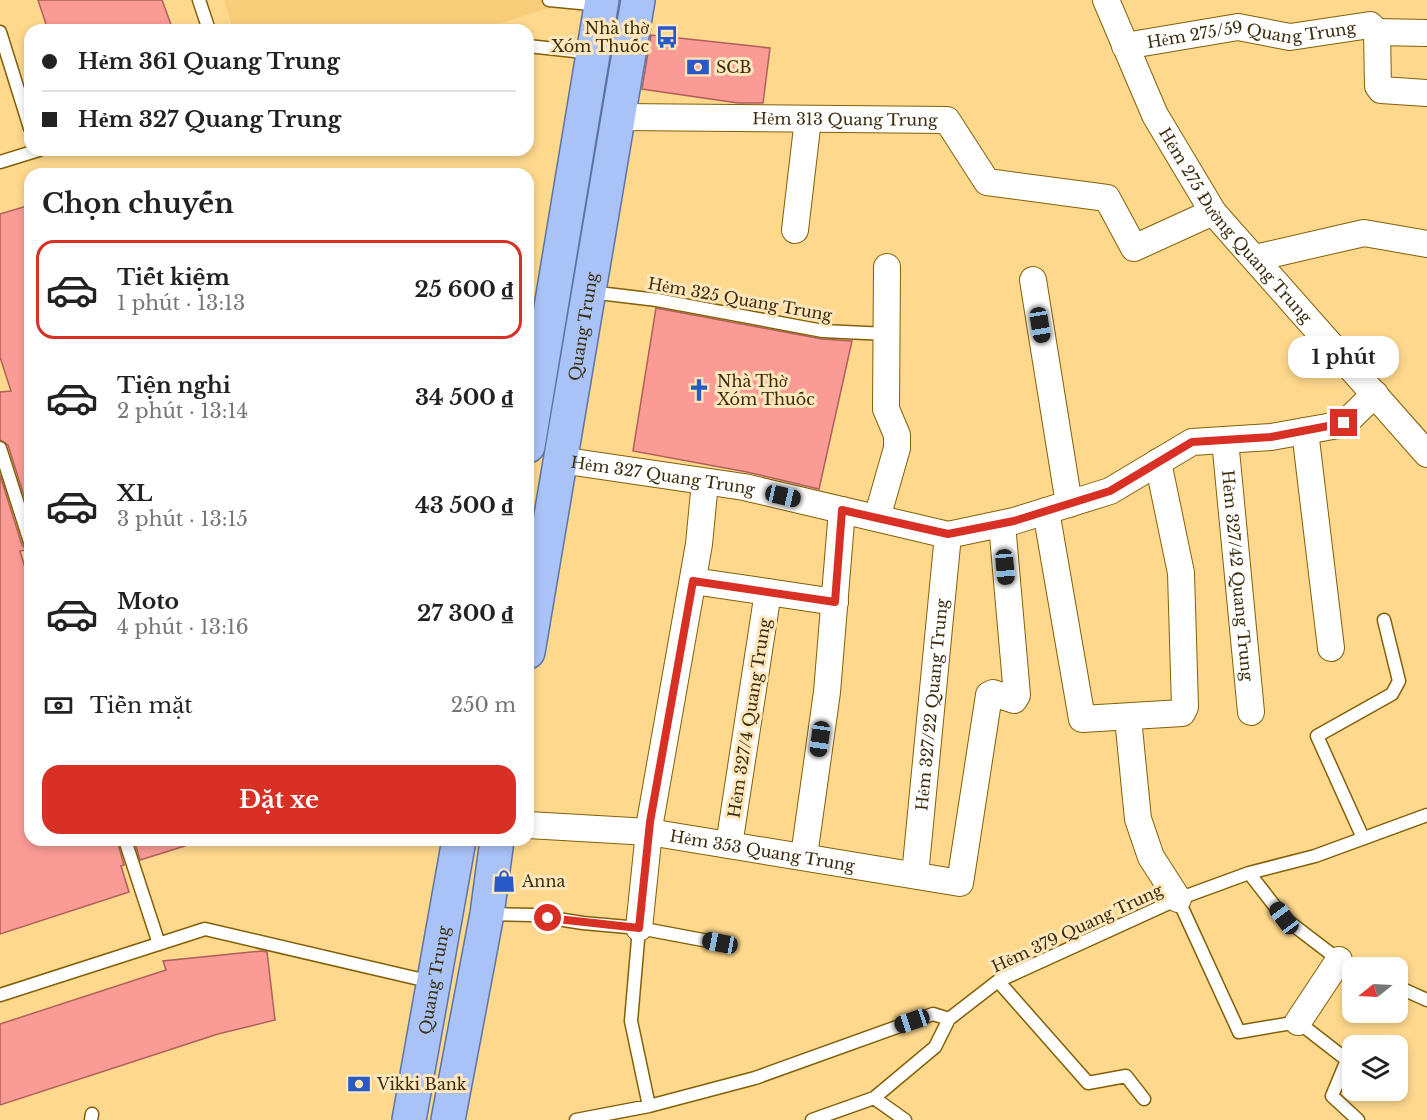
<!DOCTYPE html>
<html lang="vi">
<head>
<meta charset="utf-8">
<style>
  :root { --surface:#fff; --page:#f6f6f6; --text:#222; --muted:#767676; --line:#e0e0e0; --accent:#d93025 }
  body { margin:0; font-family:"Libre Baskerville",serif; background:var(--page); color:var(--text); height:100vh; display:flex; flex-direction:column; font-size:22px; white-space:nowrap }
  * { box-sizing:border-box; margin:0 }
  p { font-size:20px; color:var(--muted) }
  .icon { flex:none; width:33px; height:33px; fill:none; stroke:currentColor; stroke-width:2; stroke-linecap:round; stroke-linejoin:round }
  .map { position:relative; flex:1; overflow:hidden }
  .details { position:absolute; left:24px; top:168px; width:510px; height:678px; display:flex; flex-direction:column; background:var(--surface); border-radius:18px; box-shadow:0 3px 9px #0003 }
  .details>* { flex:none }
  .top-card { position:absolute; left:24px; top:24px; width:510px; height:132px; border-radius:18px; box-shadow:0 3px 9px #0003; display:grid; align-content:center; height:132px; padding:0 18px; background:var(--surface) }
  .needle { width:39px; rotate:252deg }
  .buttons { position:absolute; left:1342px; top:957px; display:grid; gap:12px }
  .buttons a { display:grid; place-items:center; width:66px; height:66px; border-radius:12px; background:var(--surface); box-shadow:0 3px 9px #0003; font-size:30px }
  .end { position:absolute; width:27px; height:27px; margin:-14px; border:8px solid #d93025; background:#fff; box-shadow:0 0 0 3px #fff }
  .from { border-radius:50% }
  .bubble { position:absolute; height:42px; border-radius:18px; background:var(--surface); box-shadow:0 3px 9px #0003; font-size:20px; font-weight:700; line-height:42px; text-align:center }
  .car { position:absolute; width:18px; height:36px; margin:-18px -9px; border-radius:8px; box-shadow:0 0 4px 2px #0007; background:linear-gradient(#222 24%,#8ab4d8 0 40%,#222 0 76%,#8ab4d8 0 86%,#222 0) }
  .top-card b { display:flex; align-items:center; gap:21px; height:57px; font-size:22px }
  .top-card b+b { border-top:2px solid var(--line) }
  .top-card i { width:15px; height:15px; background:var(--text) }
  ul { padding:0; list-style:none }
  li { display:flex; align-items:center; gap:18px; height:99px; margin:0 12px 9px; padding:0 6px; border:3px solid transparent; border-radius:18px }
  li div { flex:1 }
  li b { display:block; font-size:22px }
  li em { font-style:normal; font-weight:700 }
  li.current { border-color:var(--accent) }
  li>.icon { width:54px; height:54px; stroke-width:1.5 }
  h2 { padding:0 18px; font-size:27px; line-height:72px }
  .pay { display:flex; align-items:center; gap:15px; height:66px; padding:0 18px; font-size:22px }
  .pay p { margin-inline-start:auto }
  .action { display:flex; gap:12px; margin-top:auto; padding:12px 18px }
  .action a { flex:1; height:69px; border-radius:18px; background:var(--accent); color:#fff; font-size:24px; font-weight:700; line-height:69px; text-align:center }
  .map>svg:first-child { display:block }
</style>
</head>
<body>
<div class="map">
<svg width="1427" height="1120" viewBox="0 0 1427 1120">
  <rect width="100%" height="100%" fill="#fed88d"/>
  <path fill="#f7cd7a" d="M224,0H569V2L478,30H233Z"/>
  <path fill="#fb9b96" stroke="#ae605c" stroke-width="1.5" d="M38,0H162L173,30H48Z
    M651,35L770,48L763,103H738L642,89Z
    M30,205V515L8,445L0,440V392L11,391L0,357V214Z
    M656,308L822,339L852,341L819,489L747,472L633,451Z
    M0,475L22,545L27,550L20,551L30,584V840H117L124,865L121,866L129,892L0,934Z
    M134,840H185V846L140,860Z
    M262,951L267,952L275,1020L218,1034L0,1105V1024L166,970L163,961Z"/>
  <g fill="none" stroke-linecap="round" stroke-linejoin="round">
    <g stroke="#826008" stroke-width="15">
      <path id="lane" d="M199,0L209,30
        M549,0L601,5
        M0,32L30,128
        M528,46L593,53
        M0,162L39,150
        M590,292L657,300L823,331L887,334
        M0,448L30,542
        M1363,838L1317,736L1392,694L1399,681L1384,620
        M125,840L159,944
        M1249,873L1284,918L1339,960L1355,968
        M1178,899L1239,1032L1298,1022L1347,1060L1332,1096L1358,1120
        M488,914L532,915L583,923L639,928L719,943
        M639,928L631,1021L649,1106
        M998,981L1088,1083L1126,1076L1144,1099
        M1398,987L1427,1000
        M0,995L205,929L432,982
        M874,1098L905,1120
        M91,1120L92,1114
        M576,1120L649,1106L755,1078L933,1014L949,1019L998,981L1178,899L1249,873L1315,856L1427,815
        M812,1120L874,1098L935,1047L949,1019"/>
    </g>
    <g stroke="#826008" stroke-width="28">
      <g id="street">
        <path id="s1" d="M1106,0L1155,115L1213,212L1427,454"/>
        <path d="M1377,32L1427,33"/>
        <path id="s2" d="M1125,46L1238,27L1290,37L1370,25L1377,32L1378,86L1381,90L1427,93"/>
        <path id="s3" d="M620,117L947,120L987,182L1107,198L1134,248L1213,212"/>
        <path d="M795,230L808,119"/>
        <path d="M1255,258L1364,233L1427,244"/>
        <path d="M1033,280L1069,504"/>
        <path d="M1305,431L1331,648"/>
        <path id="s4" d="M1225,440L1251,712"/>
        <path id="s5" d="M560,460L744,487L948,535L1014,521L1110,491L1192,442L1271,437L1344,424L1375,394"/>
        <path d="M1046,511L1082,719L1182,713L1185,707L1181,573L1158,462"/>
        <path d="M877,518L897,448V435L886,409L887,267"/>
        <path d="M693,581L768,592L729,845"/>
        <path d="M768,592L835,602"/>
        <path d="M1128,718L1138,819L1151,857L1178,899"/>
        <path id="s6" d="M528,825L649,832L960,883L989,695L993,693L1014,700L1017,695L1002,524"/>
        <path d="M804,856L827,692L842,510"/>
        <path id="s7" d="M915,875L948,535"/>
        <path d="M639,928L650,822L699,544L705,482"/>
        <path d="M1298,1022L1339,960"/>
      </g>
    </g>
    <g stroke="#5d74a2" stroke-width="36">
      <g id="primary">
        <path d="M528,446L602,0"/>
        <path id="s8" d="M528,652L638,0"/>
        <path id="s9" d="M409,1120L459,840"/>
        <path d="M448,1120L487,914L497,840"/>
      </g>
    </g>
    <use href="#lane" stroke="#fff" stroke-width="12"/>
    <use href="#street" stroke="#fff" stroke-width="26"/>
    <use href="#primary" stroke="#a9c2f7" stroke-width="33"/>
  </g>
  <g fill="none" stroke-linecap="round" stroke-linejoin="round">
    <path stroke="#d93025" stroke-width="8" d="M548,918L639,928L650,822L693,581L835,602L842,510L948,534L1014,521L1110,491L1192,442L1271,437L1344,423"/>
  </g>
  <defs>
    <g id="bus-bare" transform="scale(1.8)"><path d="M-5-6H5V4H4V6H2V4H-2V6H-4V4H-5ZM-3.5-4V0h7V-4ZM-3.5 1.2v1.5H-2V1.2ZM2 1.2v1.5H3.5V1.2Z" fill="#2959c7" stroke="#fee7bc" stroke-width="2.5" paint-order="stroke"/></g>
    <g id="bank-bare" transform="scale(1.8)"><path d="M-6-4H6V4H-6ZM0-2.3a2.3 2.3 0 1 0 0 4.6a2.3 2.3 0 1 0 0-4.6Z" fill="#2959c7" stroke="#fee7bc" stroke-width="2.5" paint-order="stroke"/></g>
    <g id="church-bare" transform="scale(1.8)"><path d="M-1.2-6h2.4v3.5h3.3v2.4h-3.3V6h-2.4V-.1h-3.3v-2.4h3.3Z" fill="#2959c7" stroke="#fee7bc" stroke-width="2.5" paint-order="stroke"/></g>
    <g id="shop-bare" transform="scale(1.8)"><path d="M-5-2.5h2.3a2.7 3.5 0 0 1 5.4 0H5L5.5 6h-11ZM-1.5-2.5h3a1.5 2.3 0 0 0-3 0Z" fill="#2959c7" stroke="#fee7bc" stroke-width="2.5" paint-order="stroke"/></g>
  </defs>
  <g fill-rule="evenodd">
    <use href="#bus-bare" x="667" y="37"/>
    <use href="#bank-bare" x="698" y="67"/>
    <use href="#church-bare" x="699" y="390"/>
    <use href="#shop-bare" x="504" y="881"/>
    <use href="#bank-bare" x="359" y="1084"/>
  </g>
  <g text-anchor="middle" dominant-baseline="central" stroke-width="6" stroke-linejoin="round" paint-order="stroke">
    <g font-size="16" fill="#3b2c0c" stroke="#fee7bc" text-anchor="start">
      <text x="649" y="28" text-anchor="end">Nhà thờ<tspan x="649" dy="18">Xóm Thuốc</tspan></text>
      <text x="716" y="67">SCB</text>
      <text x="717" y="381">Nhà Thờ<tspan x="717" dy="18">Xóm Thuốc</tspan></text>
      <text x="522" y="881">Anna</text>
      <text x="377" y="1084">Vikki Bank</text>
    </g>
    <g font-size="16" fill="#3b2c0c" stroke="#fee7bc">
      <text stroke="none"><textPath href="#s2" startOffset="128">Hẻm 275/59 Quang Trung</textPath></text>
      <text stroke="none"><textPath href="#s3" startOffset="225">Hẻm 313 Quang Trung</textPath></text>
      <text stroke="none"><textPath href="#s1" startOffset="262">Hẻm 275 Đường Quang Trung</textPath></text>
      <text transform="translate(740 299) rotate(10)">Hẻm 325 Quang Trung</text>
      <text stroke="none"><textPath href="#s8" startOffset="330">Quang Trung</textPath></text>
      <text stroke="none"><textPath href="#s5" startOffset="104">Hẻm 327 Quang Trung</textPath></text>
      <text stroke="none"><textPath href="#s4" startOffset="136">Hẻm 327/42 Quang Trung</textPath></text>
      <text stroke="none"><textPath href="#s7" startOffset="171">Hẻm 327/22 Quang Trung</textPath></text>
      <text transform="translate(749 718) rotate(-81)">Hẻm 327/4 Quang Trung</text>
      <text stroke="none"><textPath href="#s6" startOffset="236">Hẻm 353 Quang Trung</textPath></text>
      <text transform="translate(1077 928) rotate(-25)">Hẻm 379 Quang Trung</text>
      <text stroke="none"><textPath href="#s9" startOffset="142">Quang Trung</textPath></text>
    </g>
  </g>
</svg>
<div class="buttons">
<a><svg class="needle" viewBox="-14 -14 28 28"><path d="M0-13l5 13h-10z" fill="#e53935"/><path d="M0 13l5-13h-10z" fill="#767676"/></svg></a>
<a><svg class="icon" aria-label="layers" viewBox="0 0 24 24"><path d="M12 4l9 5-9 5-9-5zM3 14l9 5 9-5"/></svg></a>
</div>
<i class="end from" style="left:548px;top:918px"></i>
<i class="end" style="left:1344px;top:423px"></i>
<div class="bubble" style="left:1288px;top:336px;width:111px">1 phút</div>
<i class="car" style="left:1040px;top:325px;rotate:171deg"></i>
<i class="car" style="left:783px;top:496px;rotate:103deg"></i>
<i class="car" style="left:1005px;top:567px;rotate:175deg"></i>
<i class="car" style="left:820px;top:739px;rotate:188deg"></i>
<i class="car" style="left:1284px;top:918px;rotate:323deg"></i>
<i class="car" style="left:720px;top:943px;rotate:281deg"></i>
<i class="car" style="left:912px;top:1021px;rotate:251deg"></i>
<div class="top-card">
<b><i class="from"></i>Hẻm 361 Quang Trung</b>
<b><i></i>Hẻm 327 Quang Trung</b>
</div>
<section class="details">
<h2>Chọn chuyến</h2>
<ul>
<li class="current"><svg class="icon" aria-label="car" viewBox="0 0 24 24"><path d="M5 17H2v-5l4-1 3-4h7l3 4 3 1v5h-3M9 17h6M6 11h13"/><circle cx="7" cy="17" r="2"/><circle cx="17" cy="17" r="2"/></svg><div><b>Tiết kiệm</b><p>1 phút · 13:13</p></div><em>25 600 ₫</em></li>
<li><svg class="icon" aria-label="car" viewBox="0 0 24 24"><path d="M5 17H2v-5l4-1 3-4h7l3 4 3 1v5h-3M9 17h6M6 11h13"/><circle cx="7" cy="17" r="2"/><circle cx="17" cy="17" r="2"/></svg><div><b>Tiện nghi</b><p>2 phút · 13:14</p></div><em>34 500 ₫</em></li>
<li><svg class="icon" aria-label="car" viewBox="0 0 24 24"><path d="M5 17H2v-5l4-1 3-4h7l3 4 3 1v5h-3M9 17h6M6 11h13"/><circle cx="7" cy="17" r="2"/><circle cx="17" cy="17" r="2"/></svg><div><b>XL</b><p>3 phút · 13:15</p></div><em>43 500 ₫</em></li>
<li><svg class="icon" aria-label="car" viewBox="0 0 24 24"><path d="M5 17H2v-5l4-1 3-4h7l3 4 3 1v5h-3M9 17h6M6 11h13"/><circle cx="7" cy="17" r="2"/><circle cx="17" cy="17" r="2"/></svg><div><b>Moto</b><p>4 phút · 13:16</p></div><em>27 300 ₫</em></li>
</ul>
<div class="pay"><svg class="icon" aria-label="cash" viewBox="0 0 24 24"><path d="M3 7h18v10H3z"/><circle cx="12" cy="12" r="2"/></svg>Tiền mặt<p>250 m</p></div>
<div class="action"><a>Đặt xe</a></div>
</section>
</div>
</body>
</html>
